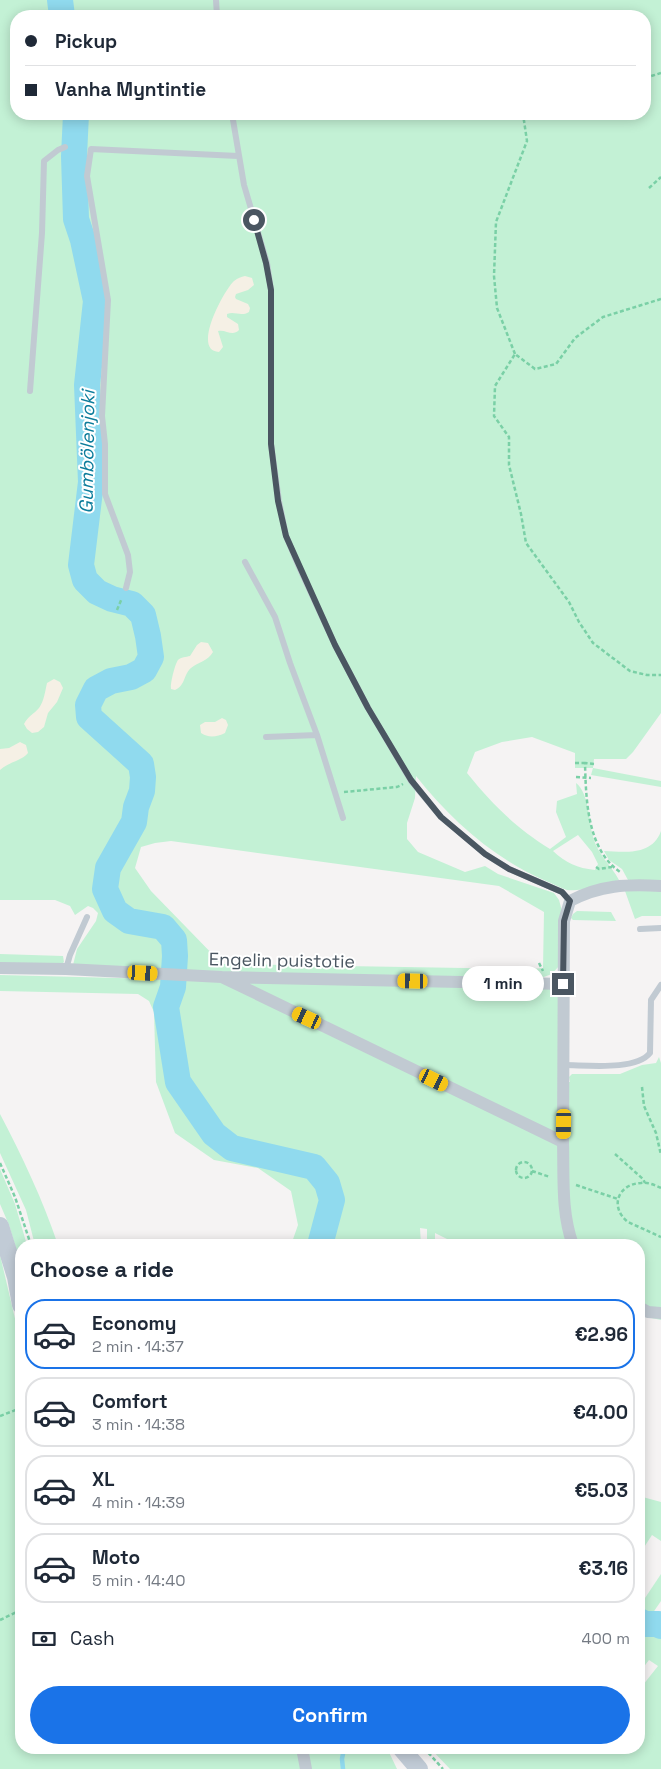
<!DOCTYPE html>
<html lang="en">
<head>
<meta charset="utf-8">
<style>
  :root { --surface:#fff; --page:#f6f6f7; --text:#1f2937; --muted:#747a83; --line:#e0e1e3; --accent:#1a73e8 }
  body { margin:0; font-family:"Space Grotesk",sans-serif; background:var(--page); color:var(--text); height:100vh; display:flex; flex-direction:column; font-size:19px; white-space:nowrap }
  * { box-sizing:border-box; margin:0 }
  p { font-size:16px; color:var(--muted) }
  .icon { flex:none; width:28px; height:28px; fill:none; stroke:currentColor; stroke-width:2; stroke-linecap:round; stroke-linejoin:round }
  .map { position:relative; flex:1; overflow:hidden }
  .details { position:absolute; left:15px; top:1239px; width:630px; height:515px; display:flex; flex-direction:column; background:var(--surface); border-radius:20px; box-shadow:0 2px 12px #0003 }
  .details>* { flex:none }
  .guide { position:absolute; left:10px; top:10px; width:641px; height:110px; border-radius:20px; box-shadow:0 2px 12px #0003; display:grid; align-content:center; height:110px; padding:0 15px; background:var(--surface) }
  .end { position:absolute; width:22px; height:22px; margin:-11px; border:6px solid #4a5661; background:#fff; box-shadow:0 0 0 2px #fff }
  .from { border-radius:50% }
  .bubble { position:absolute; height:35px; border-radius:18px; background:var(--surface); box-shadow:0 2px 12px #0003; font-size:16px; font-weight:800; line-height:35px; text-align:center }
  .car { position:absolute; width:15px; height:30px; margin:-15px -8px; border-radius:6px; box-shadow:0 0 4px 1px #0007; background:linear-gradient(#f5c518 24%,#345 0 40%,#f5c518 0 76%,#345 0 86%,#f5c518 0) }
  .guide b { display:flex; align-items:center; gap:18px; height:48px; font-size:19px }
  .guide b+b { border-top:1px solid var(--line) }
  .guide i { width:12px; height:12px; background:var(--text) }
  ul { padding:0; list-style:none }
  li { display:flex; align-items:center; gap:15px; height:70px; margin:0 10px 8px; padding:0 5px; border:2px solid var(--line); border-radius:20px }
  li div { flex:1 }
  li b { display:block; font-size:19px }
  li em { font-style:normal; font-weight:800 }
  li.active { border-color:var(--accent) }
  li>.icon { width:45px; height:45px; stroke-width:1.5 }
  h2 { padding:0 15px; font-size:22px; line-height:60px }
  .pay { display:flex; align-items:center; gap:12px; height:55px; padding:0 15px; font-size:19px }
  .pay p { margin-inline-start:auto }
  .button { display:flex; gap:10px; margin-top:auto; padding:10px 15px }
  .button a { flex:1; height:58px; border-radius:30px; background:var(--accent); color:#fff; font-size:20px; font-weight:800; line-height:58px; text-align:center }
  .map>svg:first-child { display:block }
</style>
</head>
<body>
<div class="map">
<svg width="661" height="1769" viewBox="0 0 661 1769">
  <rect width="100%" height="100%" fill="#f5f3f3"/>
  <path fill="#c3f1d5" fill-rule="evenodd" d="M0,0H661V713L633,752L626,759H594L593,768L661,781V787L591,775L593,768H575V753L532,737L502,742L475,752L467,773C493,805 515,827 550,849L566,837L556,812L557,801L577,794L576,783C589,793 589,822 593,837C598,855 611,865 619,880C607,884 578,892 567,890C560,888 552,883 546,881C493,858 451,820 416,776L415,798L407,823V839L418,852L465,872L485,866L498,874L554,893L559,900L562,911L559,966L552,974L541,978L213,972L73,965L77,949L96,921L98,913L93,908L88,906L75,915L70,906L55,900H0ZM16,16H645V114H16ZM578,835L592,852L598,864L595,870C577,868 566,863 553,851ZM171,841L499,886L544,912L543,968L529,969L222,964L151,891L135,868L141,847L155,843Z
    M661,831V881L628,880L622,869L609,860L604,851C625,852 652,856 661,831Z
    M661,889V916H642L635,919L625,891Z
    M577,911L611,912L616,921L573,920L571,918L573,914Z
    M0,954L63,956L64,962L59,967L0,965Z
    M0,975L550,989L557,993L561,1001L563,1082H570L569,1077L572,1074H620L642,1065L656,1063L659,1057L661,1063V1320L642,1316L639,1313V1245H459L435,1233V1245H427V1229L420,1228L421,1245H291L298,1225L291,1191L258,1168L214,1160L175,1133L156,1082L154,1012L149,1001L138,994L0,991Z
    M0,1114C22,1156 43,1200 58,1245H35L26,1210L0,1153Z
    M0,1169L15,1204L27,1245H21V1265L9,1225L0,1204Z
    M0,1255L21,1344V1748H387L397,1769H0Z
    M639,1496L661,1502V1541L652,1535L639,1555Z
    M661,1574V1601L648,1620L661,1615V1769H450L430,1748H639V1690L658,1666L649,1660L639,1673V1607Z"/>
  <path fill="#f5f0e5" d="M245,276L252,278L254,285L248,290L236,294L235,297L236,299L248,304L250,308L249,312C241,317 235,311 227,314V317L238,324L239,330C232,337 226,329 218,331L223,347L219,352C191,351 224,290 234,281C238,278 241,277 245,276Z
    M201,642L208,643L213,652C208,661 198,662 191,668C183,675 186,685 175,690L171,689C170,684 175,664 178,660C181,657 186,657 190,656L197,645Z
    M54,679L60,682L63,688L57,702L48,713L44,727L38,732L32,733L27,729L24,724C28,716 34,714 39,708C44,701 45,692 47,683Z
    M222,718L226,720L228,725L225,733C217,737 208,738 201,733L200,725L205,722H215Z
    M20,742L26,745L28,753C20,762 10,761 0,770V749L9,748Z"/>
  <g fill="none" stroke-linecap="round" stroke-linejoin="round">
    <path stroke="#90daee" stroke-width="4.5" d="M343,1769L342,1759L344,1748"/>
    <path stroke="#90daee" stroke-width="26" d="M60,0L62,16
      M76,114L74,156L76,219L83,240L96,301L87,385L91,482L81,565L85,580L97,592L112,599L132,604L143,615L148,636L151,657L144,670L131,677L111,681L96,689L88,705L89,717L141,764L143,777L142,791L136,807L134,822L108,868L105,889L115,911L129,921L163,927L174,940L175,956L173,987L166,1007L178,1082L214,1134L232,1148L314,1167L327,1183L332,1200L320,1245
      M639,1621L645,1624H659L661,1626"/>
    <path stroke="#7ad0a6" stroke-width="2.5" stroke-dasharray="4 2.5" stroke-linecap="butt" d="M645,78L661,73
      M649,188L661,177
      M661,299L603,317L575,338L556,364L535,369L515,354L495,386L494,416L509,437V465L521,514L526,543L569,602L579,622L593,643L630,671L647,675H661
      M515,354L497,308L494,276L496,222L527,141L523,114
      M117,610L122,598
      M575,763H585
      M594,764L585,763C586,800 587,849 620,872
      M576,777L591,778
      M344,792L397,787L403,784
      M596,867L599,869L612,867
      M539,963L543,971
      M642,1087L644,1106L656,1133L661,1155
      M615,1154L643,1179L645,1183
      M516 1170a8 8 0 1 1 16 0a8 8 0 1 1-16 0Z
      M0,1163L15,1197L31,1245
      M532,1171L550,1177
      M576,1185L618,1199
      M661,1188C655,1185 648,1182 641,1183C618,1184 609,1207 628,1222L661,1237
      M0,1416L21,1408
      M0,1620L21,1610
      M424,1748L443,1769"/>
    <path stroke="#c1cad2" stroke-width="6" d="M216,0L217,16
      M232,114L244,185L267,263L271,290V444L279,501L286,536L299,567L335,645L368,708L411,781L441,817L485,854L509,869L562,892L570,901
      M30,391L42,233L44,161L58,150L65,147
      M245,562L275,617L290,663L317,735L343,818
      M126,588L130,572L128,555L105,494V444L102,416L108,300L87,176L91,149L238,156
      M266,737L317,735
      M640,929L661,928
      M66,969L70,955L87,917
      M564,1065C586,1065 636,1071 650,1053L651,1000L661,985"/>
    <path stroke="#c1cad2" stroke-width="12" d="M0,968L66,969L222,977L563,984
      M222,977L563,1142L564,921L570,901C600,885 627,884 661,886
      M563,1142C564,1177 561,1212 573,1245
      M639,1307L648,1312L661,1313
      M302,1748L306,1769"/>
    <path stroke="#c1cbd6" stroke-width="18" d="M0,1226L16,1277L21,1305
      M401,1748L419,1769"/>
  </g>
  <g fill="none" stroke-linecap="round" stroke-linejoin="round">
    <path stroke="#4a5661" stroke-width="6" d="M254,220L266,263L271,290V444L278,501L286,536L335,645L368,708L411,780L441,817L485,854L509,869L562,892L570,901L564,921L563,984"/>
  </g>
  <g text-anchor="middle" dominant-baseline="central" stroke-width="4" stroke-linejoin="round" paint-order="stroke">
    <g font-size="18" fill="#4a5661" stroke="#fff">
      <text transform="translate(282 960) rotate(1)">Engelin puistotie</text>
    </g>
    <g font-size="19" font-style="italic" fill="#0c7c9b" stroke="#fff">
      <text transform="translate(87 452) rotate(-89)">Gumbölenjoki</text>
    </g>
  </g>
</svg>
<i class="end from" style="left:254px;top:220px"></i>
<i class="end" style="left:563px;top:984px"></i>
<div class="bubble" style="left:462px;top:966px;width:82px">1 min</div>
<i class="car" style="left:143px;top:973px;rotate:93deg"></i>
<i class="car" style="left:413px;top:981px;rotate:271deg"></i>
<i class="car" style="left:307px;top:1018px;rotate:295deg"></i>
<i class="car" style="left:434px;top:1080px;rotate:116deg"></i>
<i class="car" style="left:564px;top:1124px;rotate:181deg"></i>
<div class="guide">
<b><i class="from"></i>Pickup</b>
<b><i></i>Vanha Myntintie</b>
</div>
<section class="details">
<h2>Choose a ride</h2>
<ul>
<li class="active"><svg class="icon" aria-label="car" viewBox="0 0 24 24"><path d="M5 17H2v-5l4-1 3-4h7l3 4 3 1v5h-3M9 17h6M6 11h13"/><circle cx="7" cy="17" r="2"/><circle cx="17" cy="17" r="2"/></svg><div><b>Economy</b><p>2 min · 14:37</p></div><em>€2.96</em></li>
<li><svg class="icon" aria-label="car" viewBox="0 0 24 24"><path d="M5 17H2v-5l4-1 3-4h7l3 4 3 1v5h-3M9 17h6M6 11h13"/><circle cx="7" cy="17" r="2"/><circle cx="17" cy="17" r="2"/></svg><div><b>Comfort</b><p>3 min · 14:38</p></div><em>€4.00</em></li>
<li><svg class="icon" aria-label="car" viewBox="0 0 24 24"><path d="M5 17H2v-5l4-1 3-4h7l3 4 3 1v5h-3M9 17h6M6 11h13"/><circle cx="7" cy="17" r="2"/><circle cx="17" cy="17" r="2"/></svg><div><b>XL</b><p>4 min · 14:39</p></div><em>€5.03</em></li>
<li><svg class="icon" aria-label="car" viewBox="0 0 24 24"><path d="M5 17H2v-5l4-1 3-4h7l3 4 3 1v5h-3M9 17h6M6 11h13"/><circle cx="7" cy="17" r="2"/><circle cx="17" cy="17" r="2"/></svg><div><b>Moto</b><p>5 min · 14:40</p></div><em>€3.16</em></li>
</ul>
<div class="pay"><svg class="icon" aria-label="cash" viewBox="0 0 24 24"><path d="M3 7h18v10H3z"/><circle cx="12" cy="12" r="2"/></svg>Cash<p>400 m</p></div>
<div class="button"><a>Confirm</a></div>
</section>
</div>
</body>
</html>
